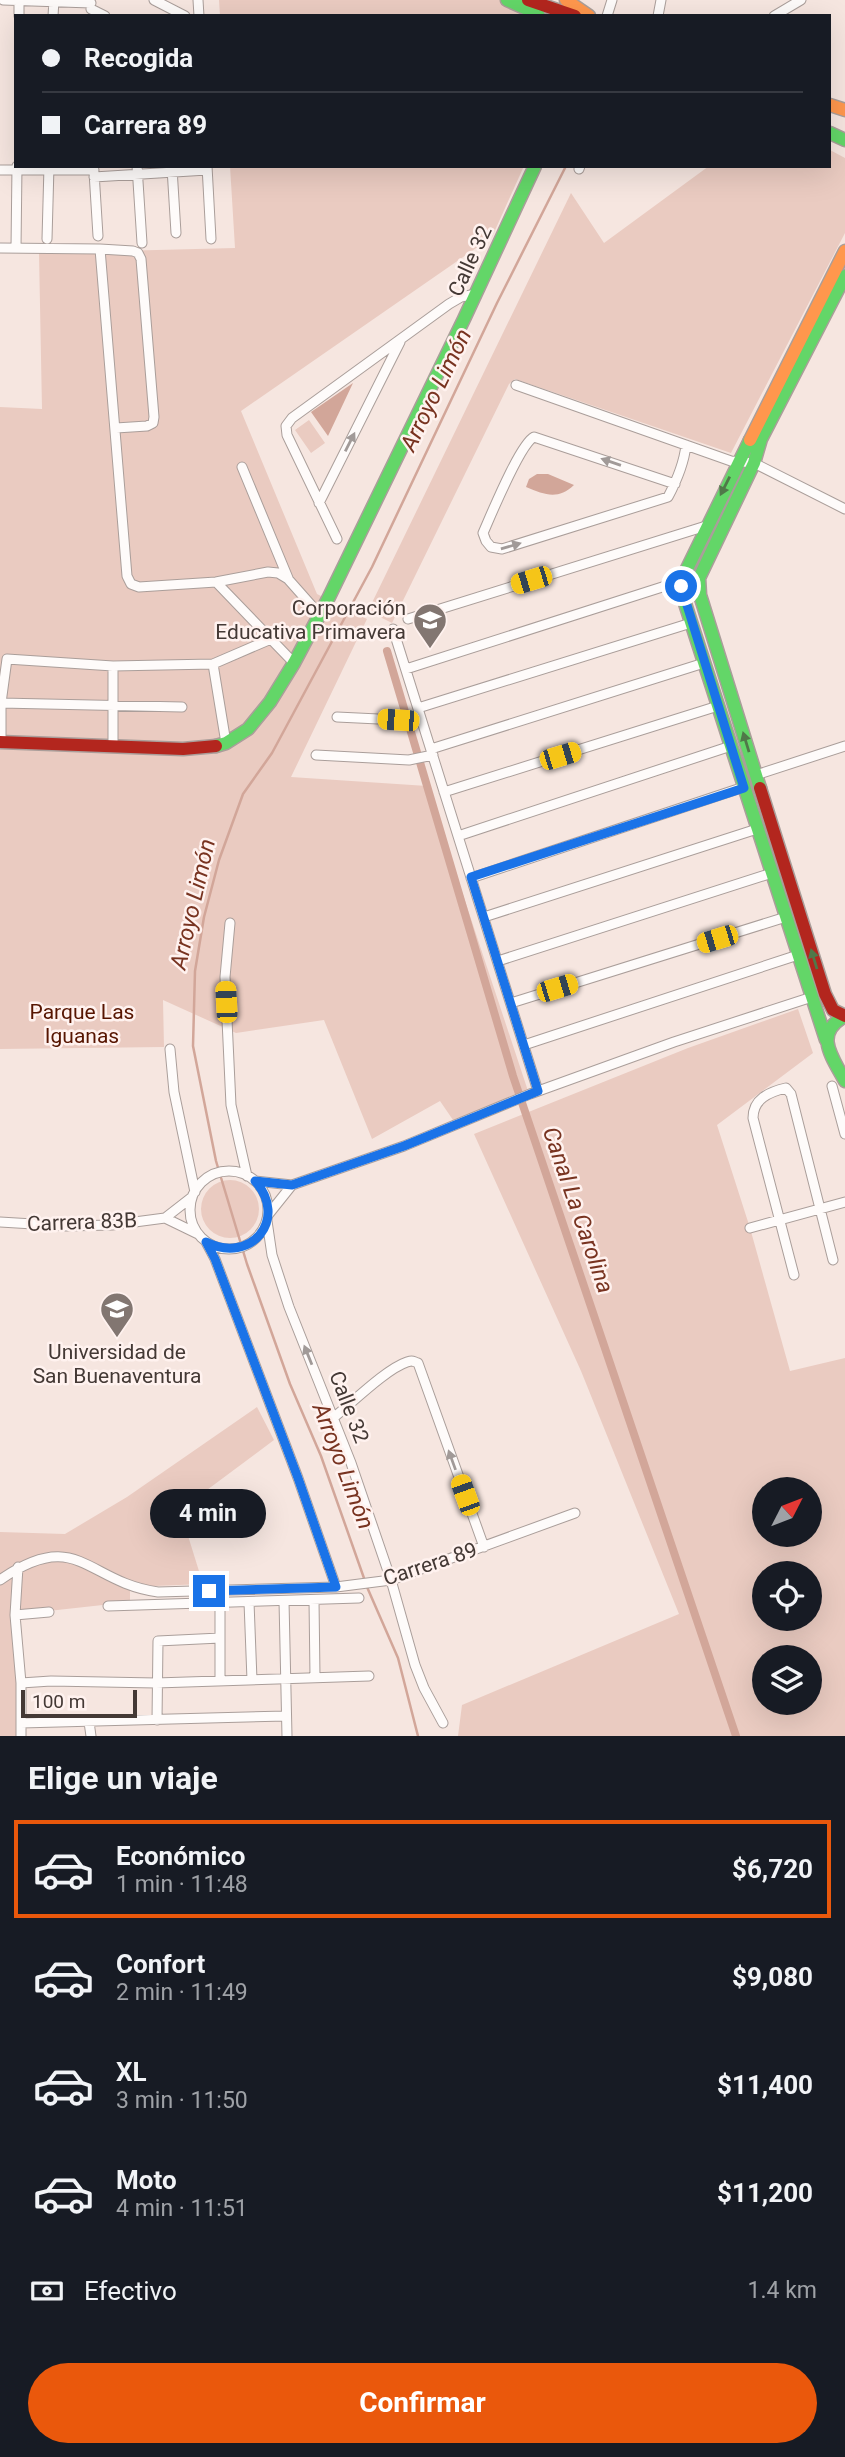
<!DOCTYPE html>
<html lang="es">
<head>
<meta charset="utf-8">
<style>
  :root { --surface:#171b24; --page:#242831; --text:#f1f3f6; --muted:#9ea1a6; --line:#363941; --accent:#ea580c }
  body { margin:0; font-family:Roboto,sans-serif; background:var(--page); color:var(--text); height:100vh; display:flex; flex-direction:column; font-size:26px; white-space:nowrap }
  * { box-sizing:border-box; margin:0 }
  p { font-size:23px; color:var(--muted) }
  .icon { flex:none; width:38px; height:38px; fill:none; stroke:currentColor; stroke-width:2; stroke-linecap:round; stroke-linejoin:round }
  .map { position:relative; height:1736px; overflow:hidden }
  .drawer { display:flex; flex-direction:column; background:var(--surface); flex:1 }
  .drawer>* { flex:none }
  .hud { position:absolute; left:14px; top:14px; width:817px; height:154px; border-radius:0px; box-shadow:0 7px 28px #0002; display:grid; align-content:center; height:154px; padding:0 28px; background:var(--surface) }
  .needle { width:46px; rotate:48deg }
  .tools { position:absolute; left:752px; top:1477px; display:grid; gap:14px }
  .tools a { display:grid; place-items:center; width:70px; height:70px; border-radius:50%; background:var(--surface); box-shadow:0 7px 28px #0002; font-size:35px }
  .scale { position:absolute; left:21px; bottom:18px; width:116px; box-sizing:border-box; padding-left:7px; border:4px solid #443935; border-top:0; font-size:19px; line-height:24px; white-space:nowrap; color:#443935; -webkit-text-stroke:5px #fff2ef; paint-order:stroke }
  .end { position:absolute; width:32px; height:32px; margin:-16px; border:9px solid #1a73e8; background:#fff; box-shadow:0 0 0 4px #fff }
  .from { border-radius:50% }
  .bubble { position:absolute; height:49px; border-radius:24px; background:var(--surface); box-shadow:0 7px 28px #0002; font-size:23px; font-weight:700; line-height:49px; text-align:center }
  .car { position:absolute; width:21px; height:42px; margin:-21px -10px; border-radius:9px; box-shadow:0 0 5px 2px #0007; background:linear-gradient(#f5c518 24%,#345 0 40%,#f5c518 0 76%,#345 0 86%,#f5c518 0) }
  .hud b { display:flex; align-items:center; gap:24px; height:66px; font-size:26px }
  .hud b+b { border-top:2px solid var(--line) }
  .hud i { width:18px; height:18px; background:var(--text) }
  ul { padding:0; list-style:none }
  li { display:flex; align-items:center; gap:21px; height:98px; margin:0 14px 10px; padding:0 14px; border:4px solid transparent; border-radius:0px }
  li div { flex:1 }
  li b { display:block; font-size:26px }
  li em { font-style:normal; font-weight:700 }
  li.current { border-color:var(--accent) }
  li>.icon { width:63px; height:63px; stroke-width:1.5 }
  h2 { padding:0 28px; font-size:32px; line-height:84px }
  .pay { display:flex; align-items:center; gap:18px; height:77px; padding:0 28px; font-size:26px }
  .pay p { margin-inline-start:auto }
  .cta { display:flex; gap:14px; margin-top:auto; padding:14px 28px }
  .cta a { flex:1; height:80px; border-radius:42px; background:var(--accent); color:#fff; font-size:28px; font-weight:700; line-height:80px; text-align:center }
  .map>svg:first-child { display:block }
</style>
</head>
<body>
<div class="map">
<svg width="845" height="1736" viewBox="0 0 845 1736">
  <rect width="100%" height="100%" fill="#f6e6e0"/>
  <path fill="#eacbc1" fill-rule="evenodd" d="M219,0H502L536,16H220Z
    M830,150L845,158V233L731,453L515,379L509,384L392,623L368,611L571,193L604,243L709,166H830Z
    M230,166H524L492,237L241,411L317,594L367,619L291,777L427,786L528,1091L453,1120L440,1101L372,1139L324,1020L236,1033L163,1000L164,1047L0,1049V407L42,409L39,253L235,248Z
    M309,420L325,443L311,453L295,430Z
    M798,1009L813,1053L717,1125L750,1228L790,1371L845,1358V1736H458L462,1705L679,1614L581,1371L474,1134L688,1048ZM765,1489H810V1535H765ZM765,1573H810V1619H765ZM765,1657H810V1703H765Z
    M201 1209a29 29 0 1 1 58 0a29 29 0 1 1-58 0Z
    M257,1407L274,1440L180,1510L203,1584L130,1587V1602L21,1614L17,1736H0V1532L65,1534L127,1497Z"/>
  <path fill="#d2a699" d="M353,383L328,436L311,412Z
    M537,474H548L574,485C558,500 545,495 526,487L529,479Z"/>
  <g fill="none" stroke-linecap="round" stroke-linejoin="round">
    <path stroke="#d2a699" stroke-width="2.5" d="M365,1581L321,1456L290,1384L247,1264L216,1161L193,1046L195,971L204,917L219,860L243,794L272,753L372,567L497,303L566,166
      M367,1587L398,1658L418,1736"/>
    <path stroke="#d2a699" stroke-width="8" d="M387,651L513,1076L736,1736"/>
    <g stroke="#aa9e9a" stroke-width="11">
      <path id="street" d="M3,0L91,3
        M154,0L185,16
        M198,0L199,16
        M91,9L105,16
        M19,16V0
        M53,16L54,0
        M607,16L612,0
        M658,16L661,0
        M774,16L801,0
        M137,166L142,243
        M207,166L211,239
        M172,168L176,233
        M579,169L580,166
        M0,170H94
        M94,172L98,236
        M94,177L207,170
        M47,239L49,166
        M0,248L100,249L133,251L138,253L141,259L154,417L153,423L147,426L116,428
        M16,248L17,166
        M100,249L127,576L131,584L139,587L216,582L268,572L278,573L288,579L319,614
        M516,385L731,461L754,463L845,509
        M242,467L288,578
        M675,484L534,437C520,444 491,515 483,533L486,541L491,547L502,549L668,497C677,480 684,464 686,445
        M319,503L400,342
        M337,539L287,435L286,426L292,418L449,304L461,297L476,294
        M216,582L294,663
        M408,619L706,526
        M393,629L538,1091
        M213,664L226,743
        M406,669L681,581
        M1,703L182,707
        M418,708L691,623
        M337,717L399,720L420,715
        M1,742V703L7,659L113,666L213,664L271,639
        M113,747V666
        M431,749L704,663
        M316,755L409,760L433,755
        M756,775L845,746
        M444,792L718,706
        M458,836L731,746
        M471,878L744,787
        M484,917L757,829
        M230,923L225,977L231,1105L247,1176
        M498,961L772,873
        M511,1003L786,917
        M524,1045L798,955
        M170,1049L174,1092L195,1192
        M832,1086L845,1134
        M190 1210a39 39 0 1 1 78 0a39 39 0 1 1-78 0Z
        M255,1181L292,1185L404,1146L530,1094L674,1042L812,997
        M268,1215L292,1185
        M165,1218L198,1234
        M267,1221L272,1255L289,1307L351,1463L391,1580L415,1665L424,1688L443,1723
        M0,1222L66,1226L112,1225L165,1218L192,1197
        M750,1228L845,1202
        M206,1242L215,1259L298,1478L336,1587
        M794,1275L753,1118C753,1099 769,1092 786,1088L791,1094L833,1260
        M333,1418C352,1403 386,1369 407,1362C413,1360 412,1361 418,1363L484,1547
        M18,1567L15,1615L21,1683V1736
        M0,1580C78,1526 86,1582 158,1592L336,1587L391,1580L575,1513
        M314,1600L315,1677
        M284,1601L287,1736
        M249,1602L252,1680
        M220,1603V1680
        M108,1606L359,1598
        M15,1615L49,1612
        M21,1683L51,1681L156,1683L369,1676
        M157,1720L158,1641L220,1638
        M89,1722L91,1736
        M21,1723L286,1716"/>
    </g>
    <g stroke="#aa9e9a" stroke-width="15">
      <path id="fast" d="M507,0L538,14
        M830,133L845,140
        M750,440L681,581V591L826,1040
        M216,746L226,743L248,729L270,702L294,663L329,597L464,319L535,166
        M760,788L700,595L699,578L754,463L761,439L845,276
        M845,1016C813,1033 832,1057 845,1081"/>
    </g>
    <g stroke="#aa9e9a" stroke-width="15">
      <path id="slow" d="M566,0L589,16
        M830,105L845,110
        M750,440L845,251"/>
    </g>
    <g stroke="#aa9e9a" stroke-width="15">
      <path id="jam" d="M528,0L575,16
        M0,742L183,749L216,746
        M760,788L825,994L833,1010L845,1016"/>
    </g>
    <use href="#street" stroke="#fefbfa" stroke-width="9"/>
    <use href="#fast" stroke="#63d668" stroke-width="12"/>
    <use href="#slow" stroke="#ff974d" stroke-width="12"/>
    <use href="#jam" stroke="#b3261e" stroke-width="12"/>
  </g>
  <defs><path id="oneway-solid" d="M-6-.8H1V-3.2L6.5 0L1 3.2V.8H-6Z" transform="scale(1.75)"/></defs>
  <g fill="#a19a98">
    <use href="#oneway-solid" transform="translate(350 442) rotate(-63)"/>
    <use href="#oneway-solid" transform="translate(611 462) rotate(-161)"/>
    <use href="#oneway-solid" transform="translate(511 546) rotate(-16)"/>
    <use href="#oneway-solid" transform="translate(308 1355) rotate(-112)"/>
    <use href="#oneway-solid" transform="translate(452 1460) rotate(-110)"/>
  </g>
  <g fill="#507849">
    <use href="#oneway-solid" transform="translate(725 486) rotate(117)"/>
    <use href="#oneway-solid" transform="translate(746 742) rotate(-107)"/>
    <use href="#oneway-solid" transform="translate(814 959) rotate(-107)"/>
  </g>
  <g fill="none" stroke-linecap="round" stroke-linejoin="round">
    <path stroke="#1a73e8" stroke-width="9" d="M209,1591L336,1587L298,1478L215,1259L206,1242C251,1265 289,1219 255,1181L292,1185L404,1146L538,1091L471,877L744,788L681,586"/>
  </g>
  <defs>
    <g id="school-pin" transform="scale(1.75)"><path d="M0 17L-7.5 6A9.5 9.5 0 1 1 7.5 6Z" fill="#827671" stroke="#fff2ef"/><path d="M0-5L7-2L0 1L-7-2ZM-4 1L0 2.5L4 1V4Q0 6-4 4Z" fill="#fff"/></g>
    <g id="university-pin" transform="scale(1.75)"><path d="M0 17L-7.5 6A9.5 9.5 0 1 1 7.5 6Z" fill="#827671" stroke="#fff2ef"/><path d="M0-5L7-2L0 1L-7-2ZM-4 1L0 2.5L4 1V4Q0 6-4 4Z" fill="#fff"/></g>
  </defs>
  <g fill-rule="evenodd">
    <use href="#school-pin" x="430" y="620"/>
    <use href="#university-pin" x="117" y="1309"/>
  </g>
  <g text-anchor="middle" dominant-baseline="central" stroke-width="5" stroke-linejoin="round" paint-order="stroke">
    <g font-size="21" fill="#443935" stroke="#fff2ef">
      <text transform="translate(470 261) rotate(-65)">Calle 32</text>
      <text transform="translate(82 1222) rotate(-2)">Carrera 83B</text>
      <text transform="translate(349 1407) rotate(69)">Calle 32</text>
      <text transform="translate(430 1564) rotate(-18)">Carrera 89</text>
    </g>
    <g font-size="21" fill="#443935" stroke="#fff2ef" text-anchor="end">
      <text x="406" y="608">Corporación<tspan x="406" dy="24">Educativa Primavera</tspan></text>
      <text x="117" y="1352" text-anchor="middle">Universidad de<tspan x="117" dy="24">San Buenaventura</tspan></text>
    </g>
    <g font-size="21" fill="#571501" stroke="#fff2ef">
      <text x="82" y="1012">Parque Las<tspan x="82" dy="24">Iguanas</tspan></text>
    </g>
    <g font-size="23" font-style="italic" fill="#783320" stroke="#fff2ef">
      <text transform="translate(436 390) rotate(-64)">Arroyo Limón</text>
      <text transform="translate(193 904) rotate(-77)">Arroyo Limón</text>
      <text transform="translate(578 1210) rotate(71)">Canal La Carolina</text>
      <text transform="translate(343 1466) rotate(69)">Arroyo Limón</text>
    </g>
  </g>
</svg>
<div class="tools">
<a><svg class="needle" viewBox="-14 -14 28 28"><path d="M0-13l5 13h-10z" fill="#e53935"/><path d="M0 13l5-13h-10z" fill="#9ea1a6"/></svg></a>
<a><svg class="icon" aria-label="locate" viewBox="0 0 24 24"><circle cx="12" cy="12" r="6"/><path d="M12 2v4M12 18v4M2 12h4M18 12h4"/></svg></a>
<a><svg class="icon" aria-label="layers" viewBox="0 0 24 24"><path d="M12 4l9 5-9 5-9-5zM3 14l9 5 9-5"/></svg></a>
</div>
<div class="scale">100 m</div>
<i class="end from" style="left:681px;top:586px"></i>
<i class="end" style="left:209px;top:1591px"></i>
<div class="bubble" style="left:150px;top:1489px;width:116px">4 min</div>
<i class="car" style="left:531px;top:580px;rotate:253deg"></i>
<i class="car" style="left:398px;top:720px;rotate:274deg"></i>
<i class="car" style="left:560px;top:756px;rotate:73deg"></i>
<i class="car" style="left:717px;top:939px;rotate:253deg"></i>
<i class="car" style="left:557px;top:988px;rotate:73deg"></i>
<i class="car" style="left:226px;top:1002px;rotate:357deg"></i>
<i class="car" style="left:465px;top:1495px;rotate:340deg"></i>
<div class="hud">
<b><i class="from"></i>Recogida</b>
<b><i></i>Carrera 89</b>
</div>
</div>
<section class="drawer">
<h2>Elige un viaje</h2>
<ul>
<li class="current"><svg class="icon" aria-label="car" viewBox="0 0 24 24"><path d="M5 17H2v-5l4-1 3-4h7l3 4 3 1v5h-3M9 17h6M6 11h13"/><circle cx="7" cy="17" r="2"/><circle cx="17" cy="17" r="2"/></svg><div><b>Económico</b><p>1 min · 11:48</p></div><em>$6,720</em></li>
<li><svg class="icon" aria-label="car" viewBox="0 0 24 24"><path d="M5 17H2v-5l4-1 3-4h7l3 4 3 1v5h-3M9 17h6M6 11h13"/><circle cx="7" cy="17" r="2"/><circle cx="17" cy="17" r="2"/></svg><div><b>Confort</b><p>2 min · 11:49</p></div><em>$9,080</em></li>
<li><svg class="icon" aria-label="car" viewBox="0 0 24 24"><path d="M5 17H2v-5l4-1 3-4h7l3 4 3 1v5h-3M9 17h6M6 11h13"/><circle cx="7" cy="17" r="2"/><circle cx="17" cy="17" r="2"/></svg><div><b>XL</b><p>3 min · 11:50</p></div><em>$11,400</em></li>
<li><svg class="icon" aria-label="car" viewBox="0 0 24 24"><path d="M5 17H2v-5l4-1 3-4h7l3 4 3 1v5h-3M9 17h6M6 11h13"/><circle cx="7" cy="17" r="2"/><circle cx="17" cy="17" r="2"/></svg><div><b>Moto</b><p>4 min · 11:51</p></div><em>$11,200</em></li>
</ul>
<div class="pay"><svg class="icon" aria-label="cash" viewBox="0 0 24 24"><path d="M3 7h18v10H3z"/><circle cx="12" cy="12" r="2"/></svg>Efectivo<p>1.4 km</p></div>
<div class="cta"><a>Confirmar</a></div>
</section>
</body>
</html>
